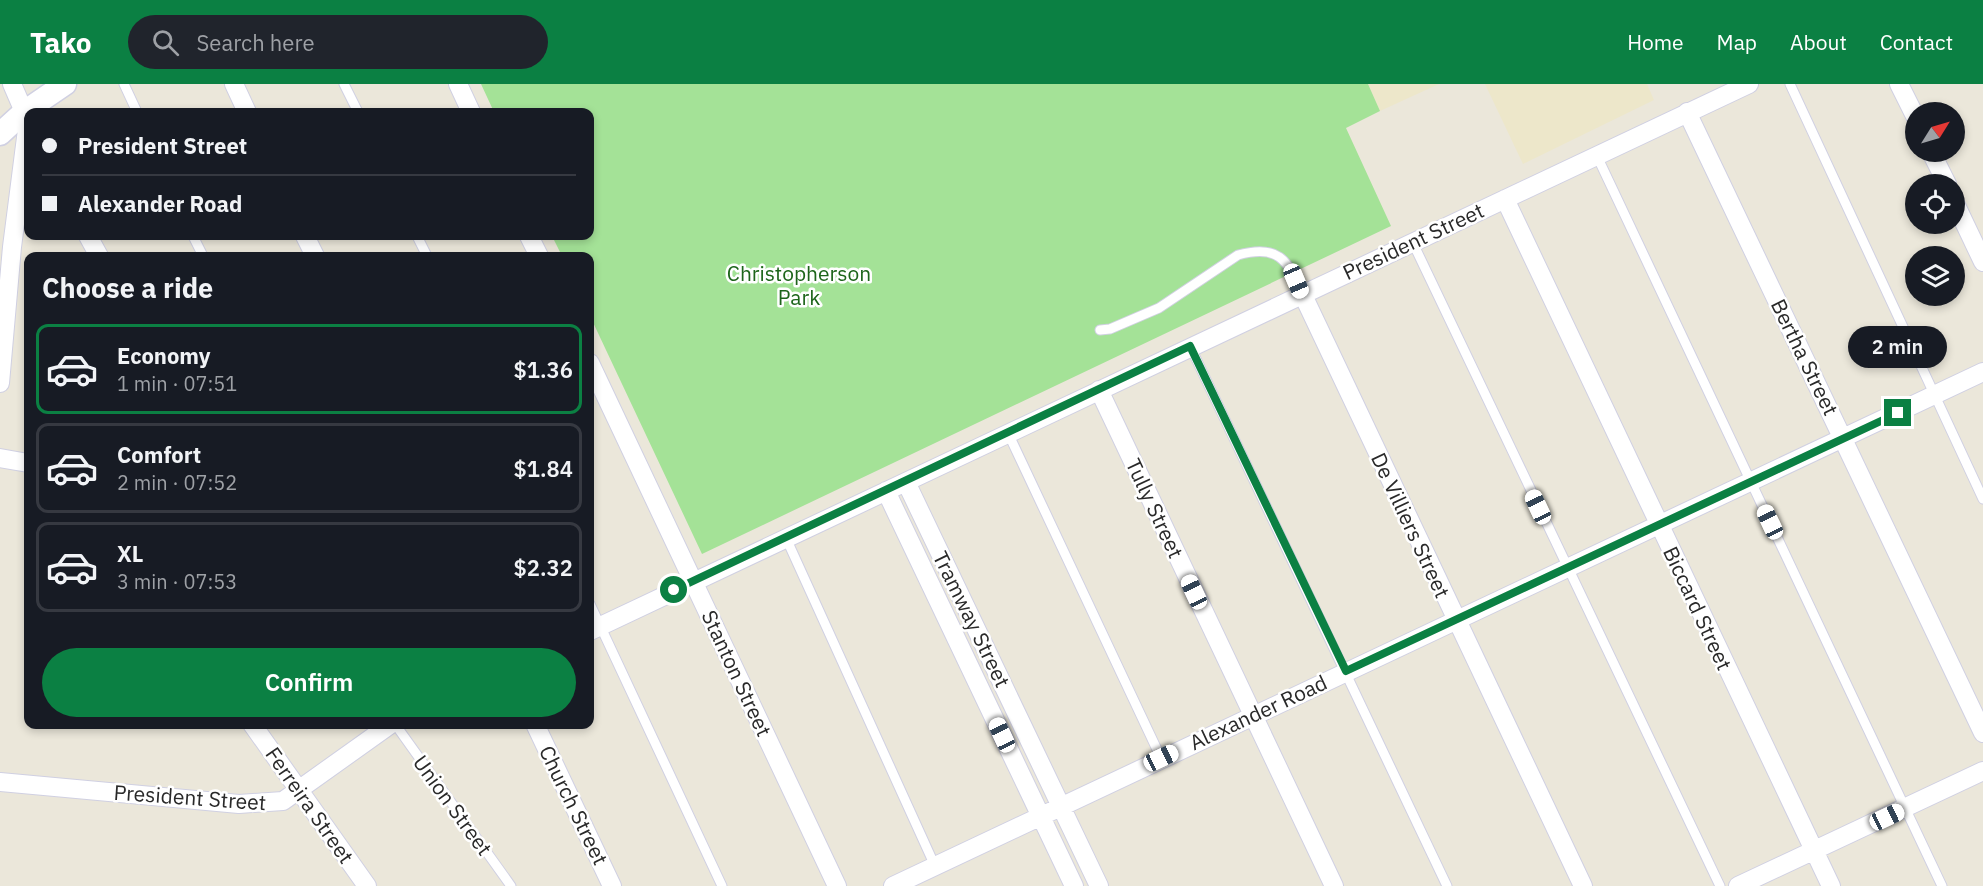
<!DOCTYPE html>
<html lang="en">
<head>
<meta charset="utf-8">
<style>
  :root { --surface:#171b24; --page:#20242c; --text:#f1f3f6; --muted:#9ea1a6; --line:#363941; --accent:#0b8043 }
  body { margin:0; font-family:"IBM Plex Sans",sans-serif; background:var(--page); color:var(--text); height:100vh; display:flex; flex-direction:column; font-size:22px; white-space:nowrap }
  * { box-sizing:border-box; margin:0 }
  p { font-size:20px; color:var(--muted) }
  .icon { flex:none; width:33px; height:33px; fill:none; stroke:currentColor; stroke-width:2; stroke-linecap:round; stroke-linejoin:round }
  .map { position:relative; flex:1; overflow:hidden }
  .side { position:absolute; left:24px; top:168px; width:570px; height:477px; display:flex; flex-direction:column; background:var(--surface); border-radius:12px; box-shadow:0 3px 9px #0003 }
  .side>* { flex:none }
  .top-card { position:absolute; left:24px; top:24px; width:570px; height:132px; border-radius:12px; box-shadow:0 3px 9px #0003; display:grid; align-content:center; height:132px; padding:0 18px; background:var(--surface) }
  .needle { width:39px; rotate:53deg }
  .controls { position:absolute; left:1905px; top:18px; display:grid; gap:12px }
  .controls a { display:grid; place-items:center; width:60px; height:60px; border-radius:50%; background:var(--surface); box-shadow:0 3px 9px #0003; font-size:30px }
  .end { position:absolute; width:27px; height:27px; margin:-14px; border:8px solid #0b8043; background:#fff; box-shadow:0 0 0 3px #fff }
  .from { border-radius:50% }
  .bubble { position:absolute; height:42px; border-radius:21px; background:var(--surface); box-shadow:0 3px 9px #0003; font-size:20px; font-weight:600; line-height:42px; text-align:center }
  .car { position:absolute; width:18px; height:36px; margin:-18px -9px; border-radius:8px; box-shadow:0 0 4px 2px #0007; background:linear-gradient(#fff 24%,#345 0 40%,#fff 0 76%,#345 0 86%,#fff 0) }
  .top-card b { display:flex; align-items:center; gap:21px; height:57px; font-size:22px }
  .top-card b+b { border-top:2px solid var(--line) }
  .top-card i { width:15px; height:15px; background:var(--text) }
  ul { padding:0; list-style:none }
  li { display:flex; align-items:center; gap:18px; height:90px; margin:0 12px 9px; padding:0 6px; border:3px solid var(--line); border-radius:12px }
  li div { flex:1 }
  li b { display:block; font-size:22px }
  li em { font-style:normal; font-weight:600 }
  li.selected { border-color:var(--accent) }
  li>.icon { width:54px; height:54px; stroke-width:1.5 }
  h2 { padding:0 18px; font-size:27px; line-height:72px }
  .action { display:flex; gap:12px; margin-top:auto; padding:12px 18px }
  .action a { flex:1; height:69px; border-radius:36px; background:var(--accent); color:#fff; font-size:24px; font-weight:600; line-height:69px; text-align:center }
  header { display:flex; align-items:center; gap:36px; box-sizing:border-box; height:84px; padding:0 30px; background:var(--accent); color:#fff }
  header strong { font-size:28px }
  nav { display:flex; gap:33px; margin-inline-start:auto; font-size:21px }
  .search { width:420px; height:54px; background:var(--page); display:flex; align-items:center; gap:15px; box-sizing:border-box; padding:0 21px; border-radius:33px; color:var(--muted); font-size:22px }
  .map>svg:first-child { display:block }
</style>
</head>
<body>
<header>
<strong>Tako</strong>
<div class="search"><svg class="icon" aria-label="search" viewBox="0 0 24 24"><circle cx="10" cy="10" r="6"/><path d="M15 15l6 6"/></svg>Search here</div>
<nav><a>Home</a><a>Map</a><a>About</a><a>Contact</a></nav>
</header>
<div class="map">
<svg width="1983" height="802" viewBox="0 0 1983 802">
  <rect width="100%" height="100%" fill="#ebe7da"/>
  <path fill="#ede7ca" d="M1368,0H1439L1380,27Z
    M1485,0H1647L1654,16L1523,80Z"/>
  <path fill="#a4e297" d="M481,0H1368L1380,27L1346,44L1391,142L702,470L590,232V172H562L552,152H590V28H494Z"/>
  <g fill="none" stroke-linecap="round" stroke-linejoin="round">
    <g stroke="#d0d0e2" stroke-width="11">
      <path id="service" d="M124,0L137,28
        M344,0L358,28
        M1790,0L1983,415
        M1596,70L1942,802
        M193,152L203,172
        M417,152L427,172
        M1412,157L1720,802
        M1100,246L1110,245L1159,224L1238,171C1278,160 1287,175 1302,209
        M1190,262L1447,802
        M1008,349L1161,674
        M786,454L935,782
        M590,520L722,802
        M395,640L511,802"/>
    </g>
    <g stroke="#d0d0e2" stroke-width="20">
      <path id="minor" d="M12,0L28,37
        M234,0L247,28
        M458,0L471,28
        M1899,0L1916,34
        M1687,28L1983,649
        M1931,68L1947,100
        M1505,115L1831,802
        M1954,117L1983,178
        M88,152L99,172
        M305,152L315,172
        M529,152L539,172
        M1302,209L1583,802
        M590,279L837,802
        M0,299L12,163L28,38
        M1099,306L1334,802
        M0,374L28,379
        M906,398L1099,802
        M886,407L1074,802
        M590,547L1749,0
        M252,640L367,802
        M535,640L612,802
        M0,698L239,720L283,717L391,640
        M893,802L1983,288
        M1738,802L1983,687"/>
    </g>
    <g stroke="#d0d0e2" stroke-width="25">
      <path id="tertiary" d="M0,50L24,28L65,0"/>
    </g>
    <use href="#service" stroke="#fff" stroke-width="9"/>
    <use href="#minor" stroke="#fff" stroke-width="18"/>
    <use href="#tertiary" stroke="#fff" stroke-width="22"/>
  </g>
  <g fill="none" stroke-linecap="round" stroke-linejoin="round">
    <path stroke="#0b8043" stroke-width="8" d="M674,506L1190,262L1346,587L1898,329"/>
  </g>
  <g text-anchor="middle" dominant-baseline="central" stroke-width="5" stroke-linejoin="round" paint-order="stroke">
    <g font-size="21" fill="#292929" stroke="#fff">
      <text transform="translate(1413 157) rotate(-25)">President Street</text>
      <text transform="translate(1805 273) rotate(64)">Bertha Street</text>
      <text transform="translate(1155 424) rotate(65)">Tully Street</text>
      <text transform="translate(1411 441) rotate(65)">De Villiers Street</text>
      <text transform="translate(1698 524) rotate(65)">Biccard Street</text>
      <text transform="translate(972 535) rotate(64)">Tramway Street</text>
      <text transform="translate(737 589) rotate(65)">Stanton Street</text>
      <text transform="translate(1258 628) rotate(-25)">Alexander Road</text>
      <text transform="translate(190 713) rotate(4)">President Street</text>
      <text transform="translate(310 721) rotate(55)">Ferreira Street</text>
      <text transform="translate(453 721) rotate(54)">Union Street</text>
      <text transform="translate(574 721) rotate(64)">Church Street</text>
    </g>
    <g font-size="21" fill="#1d651a" stroke="#fff">
      <text x="799" y="189">Christopherson<tspan x="799" dy="24">Park</tspan></text>
    </g>
  </g>
</svg>
<div class="controls">
<a><svg class="needle" viewBox="-14 -14 28 28"><path d="M0-13l5 13h-10z" fill="#e53935"/><path d="M0 13l5-13h-10z" fill="#9ea1a6"/></svg></a>
<a><svg class="icon" aria-label="locate" viewBox="0 0 24 24"><circle cx="12" cy="12" r="6"/><path d="M12 2v4M12 18v4M2 12h4M18 12h4"/></svg></a>
<a><svg class="icon" aria-label="layers" viewBox="0 0 24 24"><path d="M12 4l9 5-9 5-9-5zM3 14l9 5 9-5"/></svg></a>
</div>
<i class="end from" style="left:674px;top:506px"></i>
<i class="end" style="left:1898px;top:329px"></i>
<div class="bubble" style="left:1848px;top:242px;width:99px">2 min</div>
<i class="car" style="left:1296px;top:197px;rotate:157deg"></i>
<i class="car" style="left:1538px;top:423px;rotate:335deg"></i>
<i class="car" style="left:1770px;top:438px;rotate:335deg"></i>
<i class="car" style="left:1194px;top:508px;rotate:335deg"></i>
<i class="car" style="left:1002px;top:651px;rotate:335deg"></i>
<i class="car" style="left:1161px;top:674px;rotate:65deg"></i>
<i class="car" style="left:1887px;top:733px;rotate:65deg"></i>
<div class="top-card">
<b><i class="from"></i>President Street</b>
<b><i></i>Alexander Road</b>
</div>
<section class="side">
<h2>Choose a ride</h2>
<ul>
<li class="selected"><svg class="icon" aria-label="car" viewBox="0 0 24 24"><path d="M5 17H2v-5l4-1 3-4h7l3 4 3 1v5h-3M9 17h6M6 11h13"/><circle cx="7" cy="17" r="2"/><circle cx="17" cy="17" r="2"/></svg><div><b>Economy</b><p>1 min · 07:51</p></div><em>$1.36</em></li>
<li><svg class="icon" aria-label="car" viewBox="0 0 24 24"><path d="M5 17H2v-5l4-1 3-4h7l3 4 3 1v5h-3M9 17h6M6 11h13"/><circle cx="7" cy="17" r="2"/><circle cx="17" cy="17" r="2"/></svg><div><b>Comfort</b><p>2 min · 07:52</p></div><em>$1.84</em></li>
<li><svg class="icon" aria-label="car" viewBox="0 0 24 24"><path d="M5 17H2v-5l4-1 3-4h7l3 4 3 1v5h-3M9 17h6M6 11h13"/><circle cx="7" cy="17" r="2"/><circle cx="17" cy="17" r="2"/></svg><div><b>XL</b><p>3 min · 07:53</p></div><em>$2.32</em></li>
</ul>
<div class="action"><a>Confirm</a></div>
</section>
</div>
</body>
</html>
